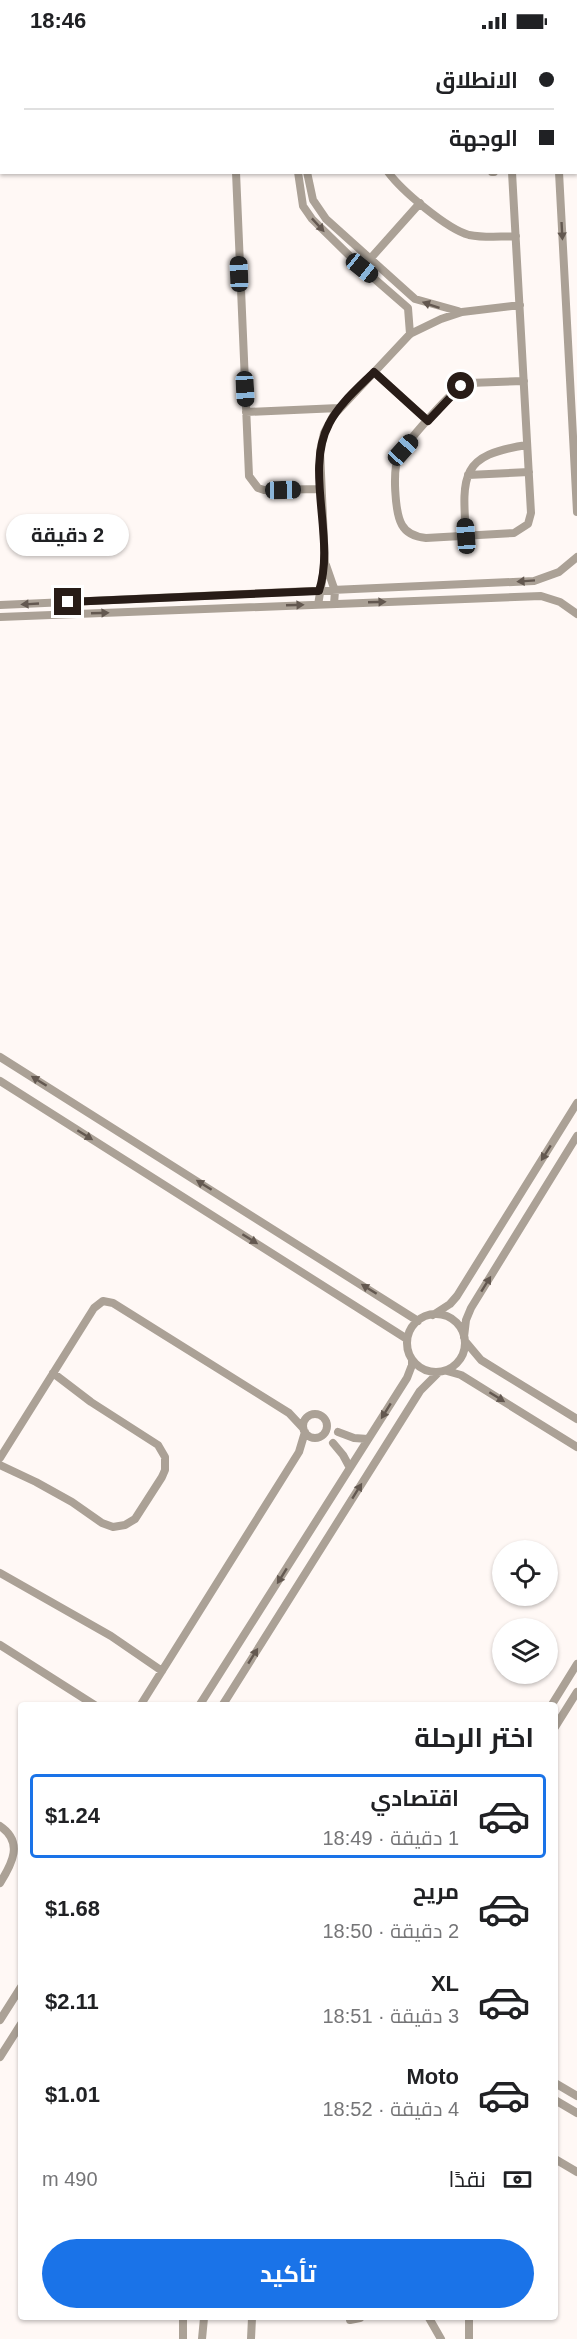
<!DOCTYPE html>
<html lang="ar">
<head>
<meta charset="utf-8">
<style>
  :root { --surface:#fff; --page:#f2f2f2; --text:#202124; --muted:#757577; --line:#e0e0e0; --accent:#1a73e8 }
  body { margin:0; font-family:Arial,Cairo,sans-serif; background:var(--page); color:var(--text); direction:rtl; height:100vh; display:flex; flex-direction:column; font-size:22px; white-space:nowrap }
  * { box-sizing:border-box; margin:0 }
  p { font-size:20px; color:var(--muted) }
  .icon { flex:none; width:33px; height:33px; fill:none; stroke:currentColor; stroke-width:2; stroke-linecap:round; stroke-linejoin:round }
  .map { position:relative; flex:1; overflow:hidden; direction:ltr }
  .drawer { position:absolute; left:18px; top:1660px; width:540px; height:618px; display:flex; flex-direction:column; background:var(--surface); border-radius:6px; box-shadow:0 2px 4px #0004; direction:rtl }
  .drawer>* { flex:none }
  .hud { position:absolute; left:0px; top:0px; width:578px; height:132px; box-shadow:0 2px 4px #0004; direction:rtl; display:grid; align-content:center; height:132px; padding:0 24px; background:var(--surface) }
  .controls { position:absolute; left:492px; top:1498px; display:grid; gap:12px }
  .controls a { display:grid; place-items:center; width:66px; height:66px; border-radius:50%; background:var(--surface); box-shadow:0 2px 4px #0004; font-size:30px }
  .end { position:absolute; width:27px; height:27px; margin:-14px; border:8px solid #281c17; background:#fff; box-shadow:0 0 0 3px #fff }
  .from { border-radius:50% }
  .bubble { position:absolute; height:42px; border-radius:21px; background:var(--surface); box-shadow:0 2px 4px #0004; font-size:20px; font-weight:700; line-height:42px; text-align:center; direction:rtl }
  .car { position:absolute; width:18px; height:36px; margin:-18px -9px; border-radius:8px; box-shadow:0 0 4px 2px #0007; background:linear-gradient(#222 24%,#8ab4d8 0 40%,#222 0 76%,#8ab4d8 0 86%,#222 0) }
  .hud b { display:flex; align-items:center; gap:21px; height:57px; font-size:22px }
  .hud b+b { border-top:2px solid var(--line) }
  .hud i { width:15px; height:15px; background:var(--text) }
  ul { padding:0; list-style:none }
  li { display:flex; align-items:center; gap:18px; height:84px; margin:0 12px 9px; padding:0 12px; border:3px solid transparent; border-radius:6px }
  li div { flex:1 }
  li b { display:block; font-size:22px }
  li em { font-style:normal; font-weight:700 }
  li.current { border-color:var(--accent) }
  li>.icon { width:54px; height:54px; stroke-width:1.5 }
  h2 { padding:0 24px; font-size:27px; line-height:72px }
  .pay { display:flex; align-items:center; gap:15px; height:66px; padding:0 24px; font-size:22px }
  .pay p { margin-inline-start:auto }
  .button { display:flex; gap:12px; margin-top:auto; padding:12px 24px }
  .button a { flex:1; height:69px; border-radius:36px; background:var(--accent); color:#fff; font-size:24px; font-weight:700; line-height:69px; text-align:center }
  .status { display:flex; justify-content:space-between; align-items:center; height:42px; padding:0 30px; background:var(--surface); direction:ltr }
  .status svg { height:16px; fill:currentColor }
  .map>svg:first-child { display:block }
</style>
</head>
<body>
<div class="status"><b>18:46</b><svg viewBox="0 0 49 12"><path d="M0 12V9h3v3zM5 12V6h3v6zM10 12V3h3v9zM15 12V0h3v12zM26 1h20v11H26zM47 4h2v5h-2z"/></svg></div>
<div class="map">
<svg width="577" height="2297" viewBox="0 0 577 2297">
  <rect width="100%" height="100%" fill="#fff8f5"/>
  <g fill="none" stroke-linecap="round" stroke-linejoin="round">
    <path stroke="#aba196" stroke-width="8" d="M268,0V2
      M552,0V2
      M572,0V2
      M576,74L577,93
      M236,130L249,434L258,446L264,448L321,447
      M298,130L303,164L312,177L362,226L408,266L410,292
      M307,130L313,158L326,177L415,257L458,269
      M388,130C402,149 447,187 469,193C484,196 501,195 516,194
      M492,130H494
      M512,130L531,471L528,482L514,491L426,496C416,495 407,492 402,483C395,471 392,427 399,414C406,400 448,354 461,344L469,341L524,339
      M559,130L577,470
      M362,226L420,161
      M374,330L428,379
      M246,370L339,366
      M468,433L529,430
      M466,494C462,433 460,413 527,403
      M326,523L335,549L334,562
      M0,563L534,539L559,530L577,515
      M318,563L325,521L320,409L324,391L333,374L410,292L441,277L462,270L520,263
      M0,575L541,554L560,560L577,572
      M0,1015L418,1279
      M0,1039L407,1297
      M407 1301a29 29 0 1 1 58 0a29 29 0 1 1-58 0Z
      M433,1273L450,1262L457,1254L577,1061
      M464,1295L466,1278L471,1266L577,1094
      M465,1299L481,1318L577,1377
      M447,1329L461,1333L577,1405
      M303 1384a12 12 0 1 1 24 0a12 12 0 1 1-24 0Z
      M338,1390L354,1396L368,1397
      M333,1401L343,1413L350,1426
      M0,1416L94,1266L103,1259L113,1261L289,1371L303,1386
      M0,1423L36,1440L72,1460L102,1481L113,1485L125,1483L135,1477L162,1435L165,1428V1415L158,1403L91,1360L53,1331
      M0,1531L111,1594L162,1629
      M0,1603L96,1664
      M140,1664L299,1410L305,1390
      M199,1664L407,1336L412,1323V1318
      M222,1664L420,1349L439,1330
      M551,1664L577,1622
      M555,1685L577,1650
      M0,1784C24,1800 12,1822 0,1841
      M0,1978L21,1945
      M0,2015L21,1982
      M555,2041L577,2054
      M555,2058L577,2071
      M555,2117L577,2130
      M429,2276L441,2297
      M469,2276V2297
      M350,2278L360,2276
      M183,2297V2276
      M202,2297L204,2276
      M251,2297L252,2276"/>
    <path stroke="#aba196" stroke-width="9" d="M48,2L83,0
      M377,2L409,0
      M0,4L2,3
      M0,19H2"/>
  </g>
  <defs><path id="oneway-solid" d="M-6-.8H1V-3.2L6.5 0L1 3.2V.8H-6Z" transform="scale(1.5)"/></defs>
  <g fill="#635850">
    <use href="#oneway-solid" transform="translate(318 183) rotate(47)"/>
    <use href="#oneway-solid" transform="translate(562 189) rotate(87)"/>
    <use href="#oneway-solid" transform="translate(431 263) rotate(-161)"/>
    <use href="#oneway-solid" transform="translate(526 539) rotate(176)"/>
    <use href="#oneway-solid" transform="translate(377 560) rotate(-2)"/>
    <use href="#oneway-solid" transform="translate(30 562) rotate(177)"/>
    <use href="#oneway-solid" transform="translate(295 563) rotate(-2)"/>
    <use href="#oneway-solid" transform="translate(100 571) rotate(-2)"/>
    <use href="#oneway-solid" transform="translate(39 1039) rotate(-148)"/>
    <use href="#oneway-solid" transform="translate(85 1093) rotate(32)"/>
    <use href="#oneway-solid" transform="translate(546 1111) rotate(122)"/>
    <use href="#oneway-solid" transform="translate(204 1143) rotate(-148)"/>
    <use href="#oneway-solid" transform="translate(250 1197) rotate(32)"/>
    <use href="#oneway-solid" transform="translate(486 1242) rotate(-58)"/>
    <use href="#oneway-solid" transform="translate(369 1247) rotate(-148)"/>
    <use href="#oneway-solid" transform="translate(497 1355) rotate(32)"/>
    <use href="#oneway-solid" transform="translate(386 1369) rotate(122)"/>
    <use href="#oneway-solid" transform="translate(357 1449) rotate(-58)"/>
    <use href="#oneway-solid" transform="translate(282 1534) rotate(122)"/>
    <use href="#oneway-solid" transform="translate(253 1614) rotate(-58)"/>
  </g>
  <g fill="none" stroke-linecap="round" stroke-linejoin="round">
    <path stroke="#281c17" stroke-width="8" d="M68,560L319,549C336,497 304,429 329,382C339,362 358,346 374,330L428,379L461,344"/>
  </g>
</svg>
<div class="controls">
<a><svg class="icon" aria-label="locate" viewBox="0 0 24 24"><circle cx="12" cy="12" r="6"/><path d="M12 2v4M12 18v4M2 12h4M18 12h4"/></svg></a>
<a><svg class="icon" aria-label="layers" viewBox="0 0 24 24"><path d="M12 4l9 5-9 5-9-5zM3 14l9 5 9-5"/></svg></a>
</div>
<i class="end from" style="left:461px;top:344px"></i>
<i class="end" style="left:68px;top:560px"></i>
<div class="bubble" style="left:6px;top:472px;width:123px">2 دقيقة</div>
<i class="car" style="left:362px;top:226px;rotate:129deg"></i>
<i class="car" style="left:239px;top:232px;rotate:358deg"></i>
<i class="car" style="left:245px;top:347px;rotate:177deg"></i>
<i class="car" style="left:403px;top:408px;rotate:42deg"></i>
<i class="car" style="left:283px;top:448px;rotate:89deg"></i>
<i class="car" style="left:466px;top:494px;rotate:356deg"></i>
<div class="hud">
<b><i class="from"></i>الانطلاق</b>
<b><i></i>الوجهة</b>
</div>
<section class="drawer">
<h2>اختر الرحلة</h2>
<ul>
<li class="current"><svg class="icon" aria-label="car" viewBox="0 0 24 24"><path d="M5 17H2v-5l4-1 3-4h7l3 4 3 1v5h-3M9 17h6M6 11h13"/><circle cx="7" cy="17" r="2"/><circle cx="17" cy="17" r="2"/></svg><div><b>اقتصادي</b><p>1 دقيقة · 18:49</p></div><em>$1.24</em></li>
<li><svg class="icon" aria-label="car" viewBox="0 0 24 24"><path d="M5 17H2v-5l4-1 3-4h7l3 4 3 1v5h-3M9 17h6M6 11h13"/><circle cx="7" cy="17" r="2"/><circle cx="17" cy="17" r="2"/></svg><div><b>مريح</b><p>2 دقيقة · 18:50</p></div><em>$1.68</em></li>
<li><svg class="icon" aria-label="car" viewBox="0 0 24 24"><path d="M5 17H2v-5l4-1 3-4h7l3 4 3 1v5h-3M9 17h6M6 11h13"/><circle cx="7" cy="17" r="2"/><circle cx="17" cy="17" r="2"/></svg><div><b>XL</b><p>3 دقيقة · 18:51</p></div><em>$2.11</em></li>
<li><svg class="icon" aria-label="car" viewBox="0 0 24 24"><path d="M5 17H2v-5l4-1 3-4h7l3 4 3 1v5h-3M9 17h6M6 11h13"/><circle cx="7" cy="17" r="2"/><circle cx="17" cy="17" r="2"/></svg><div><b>Moto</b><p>4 دقيقة · 18:52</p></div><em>$1.01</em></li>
</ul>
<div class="pay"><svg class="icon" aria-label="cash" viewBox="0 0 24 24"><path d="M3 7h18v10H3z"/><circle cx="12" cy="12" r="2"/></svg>نقدًا<p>490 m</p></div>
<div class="button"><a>تأكيد</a></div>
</section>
</div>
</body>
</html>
